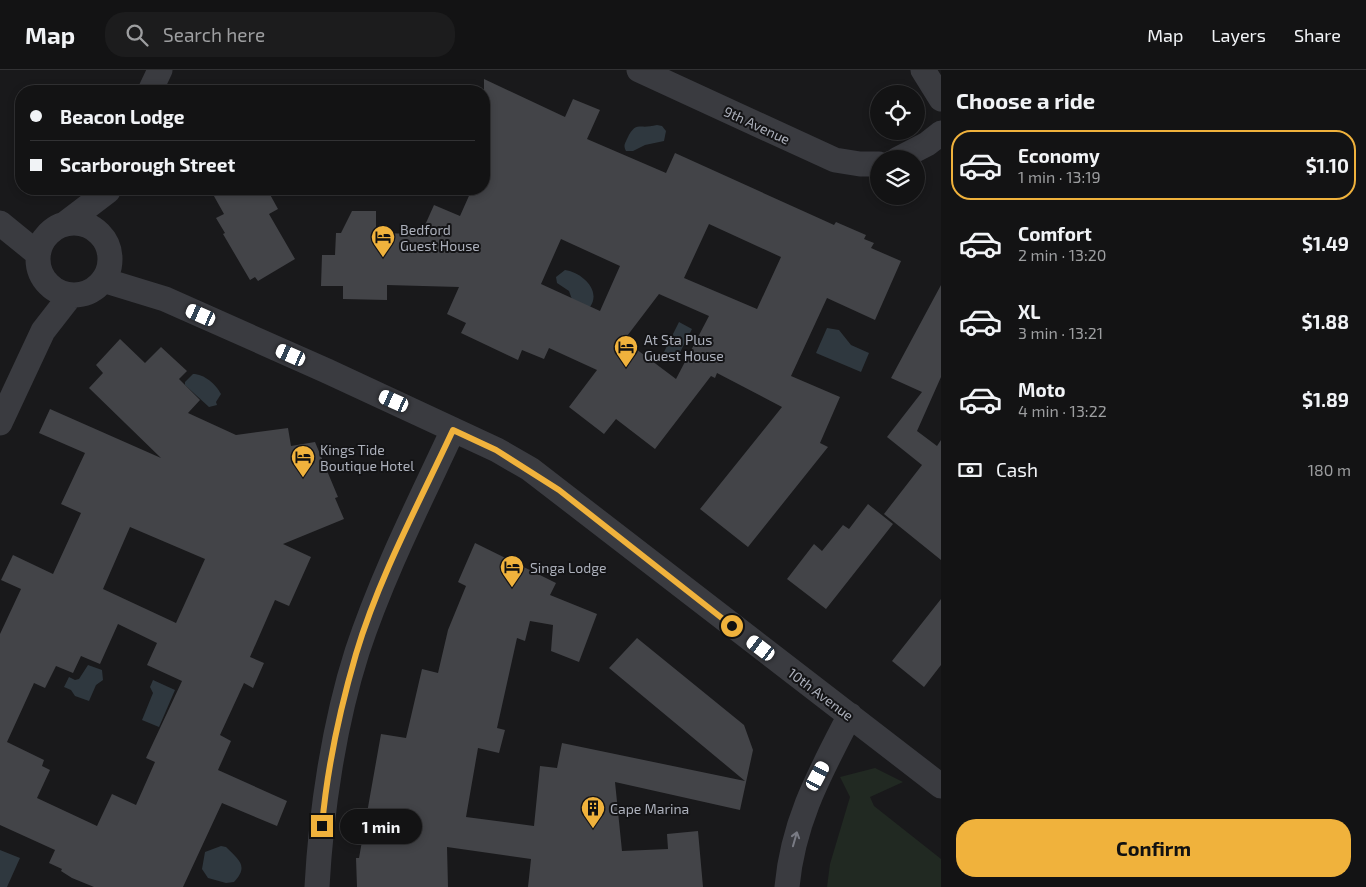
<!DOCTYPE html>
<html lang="en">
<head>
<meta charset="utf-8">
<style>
  :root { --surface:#131314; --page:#1c1c1d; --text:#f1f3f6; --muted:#9d9ea0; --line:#323234; --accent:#f0b23c }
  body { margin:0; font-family:"Exo 2",sans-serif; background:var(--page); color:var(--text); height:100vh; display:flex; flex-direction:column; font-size:19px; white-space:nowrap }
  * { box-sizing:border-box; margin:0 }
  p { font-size:16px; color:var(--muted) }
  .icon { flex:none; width:28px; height:28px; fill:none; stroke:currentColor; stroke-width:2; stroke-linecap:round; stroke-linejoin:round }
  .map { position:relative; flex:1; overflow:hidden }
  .details { display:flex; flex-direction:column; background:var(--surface); width:425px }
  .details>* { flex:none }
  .guide { position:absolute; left:15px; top:15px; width:475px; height:110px; border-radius:20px; box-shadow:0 2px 8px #0003,0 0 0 1px var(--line); display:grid; align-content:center; height:110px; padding:0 15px; background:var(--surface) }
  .controls { position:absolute; left:870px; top:15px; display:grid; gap:10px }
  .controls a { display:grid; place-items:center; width:55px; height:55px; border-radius:50%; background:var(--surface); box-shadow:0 2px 8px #0003,0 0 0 1px var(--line); font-size:25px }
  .end { position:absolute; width:22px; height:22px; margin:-11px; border:6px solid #f0b23c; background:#111; box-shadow:0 0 0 2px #111 }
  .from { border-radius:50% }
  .bubble { position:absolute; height:35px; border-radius:18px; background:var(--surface); box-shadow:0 2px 8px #0003,0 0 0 1px var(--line); font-size:16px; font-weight:700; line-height:35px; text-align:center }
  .car { position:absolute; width:15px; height:30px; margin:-15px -8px; border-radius:6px; box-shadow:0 0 4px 1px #0007; background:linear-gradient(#fff 24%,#345 0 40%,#fff 0 76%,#345 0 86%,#fff 0) }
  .guide b { display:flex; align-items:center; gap:18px; height:48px; font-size:19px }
  .guide b+b { border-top:1px solid var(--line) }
  .guide i { width:12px; height:12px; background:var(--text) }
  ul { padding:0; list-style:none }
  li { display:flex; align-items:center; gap:15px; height:70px; margin:0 10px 8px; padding:0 5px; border:2px solid transparent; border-radius:20px }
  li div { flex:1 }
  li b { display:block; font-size:19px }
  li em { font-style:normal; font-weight:700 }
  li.active { border-color:var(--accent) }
  li>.icon { width:45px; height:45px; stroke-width:1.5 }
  h2 { padding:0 15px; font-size:22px; line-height:60px }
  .pay { display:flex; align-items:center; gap:12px; height:55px; padding:0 15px; font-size:19px }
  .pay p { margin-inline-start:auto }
  .button { display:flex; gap:10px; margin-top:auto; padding:10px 15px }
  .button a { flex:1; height:58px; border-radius:20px; background:var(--accent); color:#111; font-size:20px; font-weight:700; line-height:58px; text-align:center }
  header { display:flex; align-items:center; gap:30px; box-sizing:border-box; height:70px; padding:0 25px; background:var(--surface); border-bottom:1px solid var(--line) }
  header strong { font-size:24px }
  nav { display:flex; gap:28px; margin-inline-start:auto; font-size:18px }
  .search { width:350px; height:45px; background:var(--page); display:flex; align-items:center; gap:12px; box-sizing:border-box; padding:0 18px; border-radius:20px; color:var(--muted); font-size:19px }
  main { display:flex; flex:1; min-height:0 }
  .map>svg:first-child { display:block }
</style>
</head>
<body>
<header>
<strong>Map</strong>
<div class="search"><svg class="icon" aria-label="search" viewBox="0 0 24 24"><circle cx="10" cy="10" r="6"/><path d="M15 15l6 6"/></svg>Search here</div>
<nav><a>Map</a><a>Layers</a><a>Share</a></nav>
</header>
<main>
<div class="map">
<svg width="941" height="817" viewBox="0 0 941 817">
  <rect width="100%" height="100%" fill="#19191b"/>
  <path fill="#212922" d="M875,698L903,712L870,727L874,736L941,789V817H827L830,794L850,727L840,707Z"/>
  <path fill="#2f383f" d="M657,55L662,56L666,61L664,71L645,75L633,81H626C623,75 625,74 627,69C636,50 639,60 657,55Z
    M565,200C581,202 602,220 590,237L574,235L569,221L557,213L556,207Z
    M679,252L692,259L675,292L662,286Z
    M827,258L839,260L851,275L869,283L861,302L816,283Z
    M193,304C204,304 216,314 221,324L216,332L217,335L209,337L185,315V312Z
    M88,595L102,600L103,610L96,615L89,631L75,626L71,620L64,617L69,607L75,610L79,609Z
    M153,610L175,620L159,657L142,650L153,623L150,617Z
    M221,776L226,777C239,790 249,796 234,812L226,813L208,808L202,799L205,782Z
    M0,780L20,788L7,817H0Z"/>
  <path fill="#434448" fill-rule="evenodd" d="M484,9L565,47L573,29L600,40L587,69L666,103L675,83L823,150L834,155L836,152L866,165L864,169L874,173L871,178L901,191L875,250L827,228L791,306L840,327L820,373L828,377L748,477L700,439L782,337L717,303L715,308L711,306L655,379L616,349L604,364L569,337L597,300L549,278L544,289L522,280L518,290L461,263L466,253L447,244L459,217L387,215V230L343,229V216H321L322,185H335L336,163H341L352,141H376V163L421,164L434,135L460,146L472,119H484ZM709,154L781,187L757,239L684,208ZM561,169L620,196L600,241L541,214ZM659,224L709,246L676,309L624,270Z
    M210,119H267L278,139L269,144L295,189L258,211L255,207L250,210L223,164L225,163L216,148L224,144Z
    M941,215V307L917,361L937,376L941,370V490L884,444L922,395L887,367L922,322L891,308Z
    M120,269L145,293L161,277L187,301L179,309L200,330L188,343L236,365L288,358L291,376L315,372L338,427L335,428L344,449L283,474L311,487L289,536L275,530L250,587L264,593L253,618L244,613L220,665L231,671L218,700L287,731L277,756L222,733L183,817H94L72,808L61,801L62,799L49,793L55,780L0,755V564L21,519L1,510L13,485L53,504L81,443L61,434L85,383L39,363L50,339L161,388L89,318L103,303L96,295ZM130,457L205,489L176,553L103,519ZM118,554L157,573L147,595L182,611L146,688L155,692L136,735L112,724L97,756L37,728L50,700L42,696L44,690L7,672L34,613L45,618L56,596L73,603L81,586L100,594Z
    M868,434L893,454L826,539L787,509L814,474L822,481L843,455L849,459Z
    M475,473L556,513L550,525L597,544L579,592L551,581L553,555L530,551L525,571L517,568L497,658L505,660L499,683L478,678L466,747L534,756L540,696L557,698L562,673L745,711L609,598L637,568L744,655L753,680L740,740L615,712L622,781L668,779L667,764L698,761L703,817H528L531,789L447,777L448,817H357L356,788H359L381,664L406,668L422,599L438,603L448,560L466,516L458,512Z
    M941,529V595L924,617L892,591Z"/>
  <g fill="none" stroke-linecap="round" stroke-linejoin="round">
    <path stroke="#3a3b40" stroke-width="25" d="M639,0L835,90L860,94H879
      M923,0L941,29
      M150,21L160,0
      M898,89L927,74L941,63
      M38 189a36 36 0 1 1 72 0a36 36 0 1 1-72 0Z
      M0,153L38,184
      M66,153L108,121
      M103,210L165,229L327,301L497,380L530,399L941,716
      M0,353L43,261L71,225
      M317,817C321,742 334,654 357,582C382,506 419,433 453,360
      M787,817C793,751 820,703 850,645"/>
  </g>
  <defs><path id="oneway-shaft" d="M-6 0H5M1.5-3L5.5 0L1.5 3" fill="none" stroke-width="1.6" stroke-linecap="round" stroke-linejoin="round" transform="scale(1.25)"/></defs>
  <use stroke="#797b84" href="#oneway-shaft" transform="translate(795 769) rotate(-74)"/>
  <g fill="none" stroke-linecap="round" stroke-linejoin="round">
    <path stroke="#f0b23c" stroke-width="6" d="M322,756C327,699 340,639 356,584C379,507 419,433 453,360L496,380L559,420L732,556"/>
  </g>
  <defs>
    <g id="hotel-pin" transform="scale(1.25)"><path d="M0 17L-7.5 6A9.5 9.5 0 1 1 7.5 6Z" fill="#f0b23c" stroke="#141416"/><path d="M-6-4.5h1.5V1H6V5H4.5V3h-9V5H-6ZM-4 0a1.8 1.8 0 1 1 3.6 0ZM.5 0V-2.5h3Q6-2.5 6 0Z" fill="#111"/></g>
    <g id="building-pin" transform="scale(1.25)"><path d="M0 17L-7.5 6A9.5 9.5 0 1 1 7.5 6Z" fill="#f0b23c" stroke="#141416"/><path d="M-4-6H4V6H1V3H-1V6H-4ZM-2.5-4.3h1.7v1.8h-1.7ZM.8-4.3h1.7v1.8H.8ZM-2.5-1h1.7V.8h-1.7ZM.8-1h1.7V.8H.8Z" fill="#111"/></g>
  </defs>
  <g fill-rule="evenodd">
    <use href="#hotel-pin" x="383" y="167"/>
    <use href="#hotel-pin" x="626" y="277"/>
    <use href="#hotel-pin" x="303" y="387"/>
    <use href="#hotel-pin" x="512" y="497"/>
    <use href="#building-pin" x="593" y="738"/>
  </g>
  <g text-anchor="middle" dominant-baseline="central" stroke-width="4" stroke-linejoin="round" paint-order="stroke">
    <g font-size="14" fill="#acb0bb" stroke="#141416">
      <text transform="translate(757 55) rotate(25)">9th Avenue</text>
      <text transform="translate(821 624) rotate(37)">10th Avenue</text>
    </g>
    <g font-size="14" fill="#acb0bb" stroke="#141416" text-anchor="start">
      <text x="400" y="159">Bedford<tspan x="400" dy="16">Guest House</tspan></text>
      <text x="644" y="269">At Sta Plus<tspan x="644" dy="16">Guest House</tspan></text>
      <text x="320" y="379">Kings Tide<tspan x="320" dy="16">Boutique Hotel</tspan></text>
      <text x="530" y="497">Singa Lodge</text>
      <text x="610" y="738">Cape Marina</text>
    </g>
  </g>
</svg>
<div class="controls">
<a><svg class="icon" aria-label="locate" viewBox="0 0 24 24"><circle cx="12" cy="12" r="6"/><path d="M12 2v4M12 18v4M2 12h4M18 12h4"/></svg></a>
<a><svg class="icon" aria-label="layers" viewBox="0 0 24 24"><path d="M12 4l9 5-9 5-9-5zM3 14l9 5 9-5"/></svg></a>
</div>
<i class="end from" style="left:732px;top:556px"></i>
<i class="end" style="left:322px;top:756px"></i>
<div class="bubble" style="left:340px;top:739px;width:82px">1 min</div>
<i class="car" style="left:201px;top:245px;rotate:294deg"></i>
<i class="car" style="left:291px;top:285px;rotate:294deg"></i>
<i class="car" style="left:394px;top:331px;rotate:294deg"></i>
<i class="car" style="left:761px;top:578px;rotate:307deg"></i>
<i class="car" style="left:818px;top:706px;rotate:28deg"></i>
<div class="guide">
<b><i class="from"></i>Beacon Lodge</b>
<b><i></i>Scarborough Street</b>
</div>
</div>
<section class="details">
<h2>Choose a ride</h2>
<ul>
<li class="active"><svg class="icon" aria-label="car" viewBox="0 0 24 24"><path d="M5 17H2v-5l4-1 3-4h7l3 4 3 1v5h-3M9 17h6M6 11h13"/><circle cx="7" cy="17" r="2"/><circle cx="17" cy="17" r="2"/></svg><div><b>Economy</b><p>1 min · 13:19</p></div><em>$1.10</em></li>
<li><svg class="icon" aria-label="car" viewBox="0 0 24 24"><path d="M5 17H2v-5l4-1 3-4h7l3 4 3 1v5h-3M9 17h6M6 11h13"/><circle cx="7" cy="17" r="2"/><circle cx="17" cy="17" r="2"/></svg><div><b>Comfort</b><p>2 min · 13:20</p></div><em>$1.49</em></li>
<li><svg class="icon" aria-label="car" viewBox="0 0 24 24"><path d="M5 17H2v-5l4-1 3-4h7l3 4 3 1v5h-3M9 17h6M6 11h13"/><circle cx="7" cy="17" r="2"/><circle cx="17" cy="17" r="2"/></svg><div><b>XL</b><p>3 min · 13:21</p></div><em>$1.88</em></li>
<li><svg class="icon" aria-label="car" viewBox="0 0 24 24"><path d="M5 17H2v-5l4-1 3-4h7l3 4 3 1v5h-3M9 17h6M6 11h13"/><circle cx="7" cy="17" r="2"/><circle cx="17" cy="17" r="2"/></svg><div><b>Moto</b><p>4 min · 13:22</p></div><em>$1.89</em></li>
</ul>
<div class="pay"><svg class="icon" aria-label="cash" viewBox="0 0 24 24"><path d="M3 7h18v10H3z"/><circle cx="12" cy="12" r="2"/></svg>Cash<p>180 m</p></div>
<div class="button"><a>Confirm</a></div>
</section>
</main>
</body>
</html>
